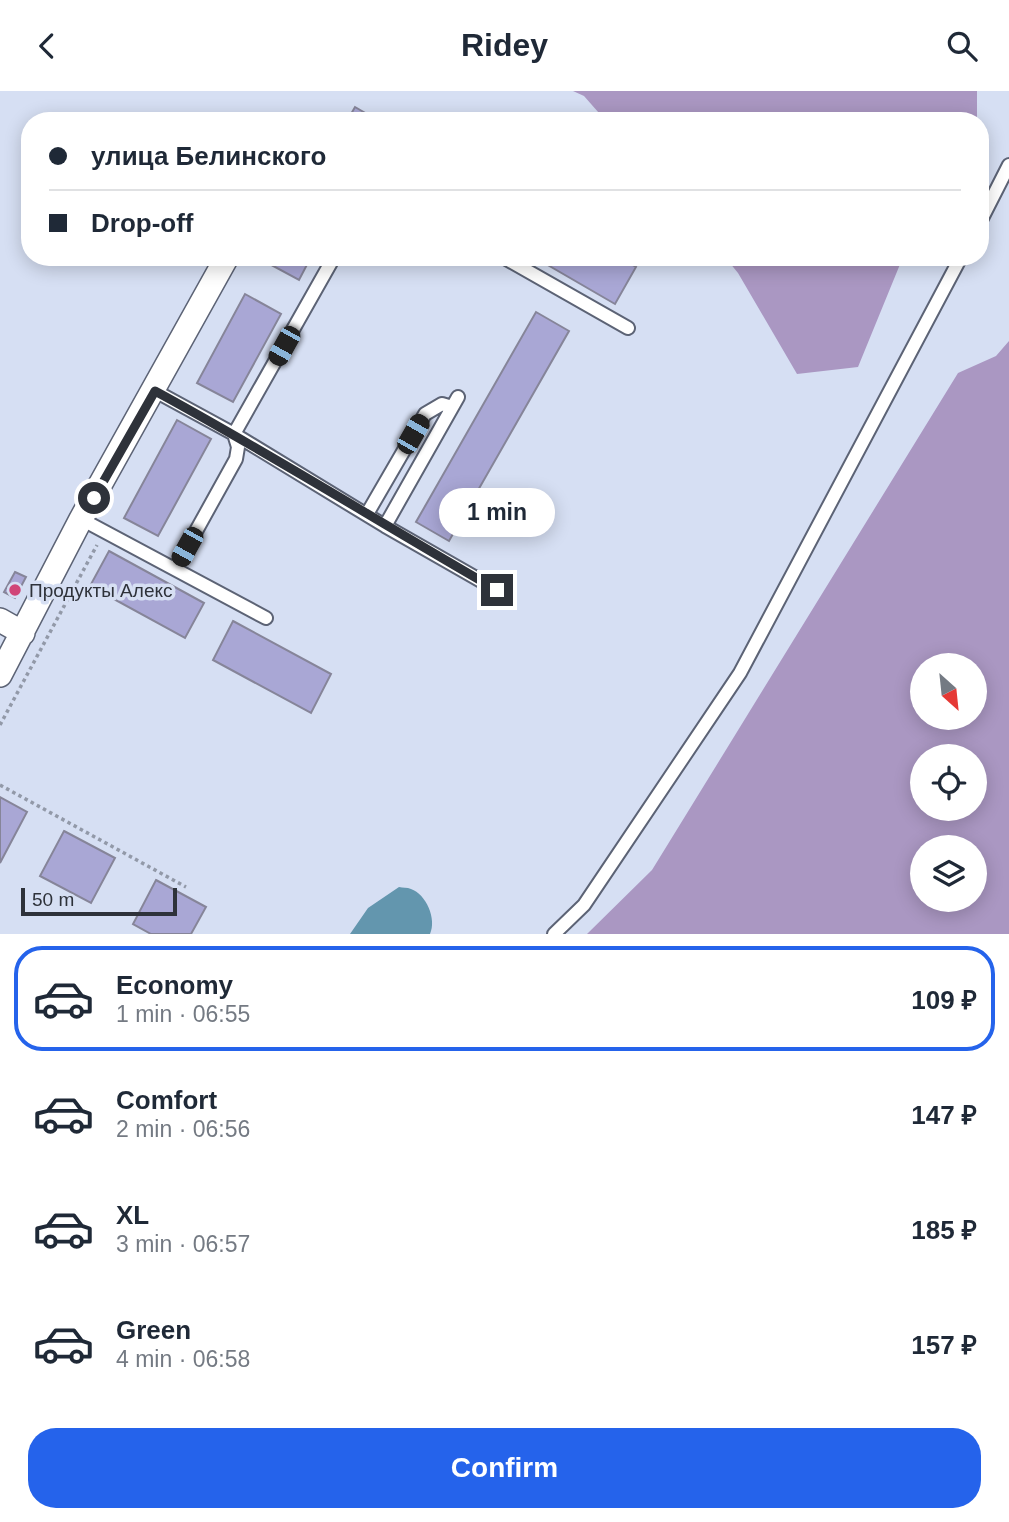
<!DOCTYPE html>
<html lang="en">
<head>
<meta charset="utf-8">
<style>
  :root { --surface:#fff; --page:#f6f6f7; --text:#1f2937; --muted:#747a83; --line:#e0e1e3; --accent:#2563eb }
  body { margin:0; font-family:Helvetica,sans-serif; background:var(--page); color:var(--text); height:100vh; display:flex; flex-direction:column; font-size:26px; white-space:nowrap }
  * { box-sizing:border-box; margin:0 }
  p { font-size:23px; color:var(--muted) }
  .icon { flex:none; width:38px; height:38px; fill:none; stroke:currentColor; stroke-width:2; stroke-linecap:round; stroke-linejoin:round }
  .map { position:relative; height:843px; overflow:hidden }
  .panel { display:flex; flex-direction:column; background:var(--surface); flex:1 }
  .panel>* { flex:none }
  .hud { position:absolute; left:21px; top:21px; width:968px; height:154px; border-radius:28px; box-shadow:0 4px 18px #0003; display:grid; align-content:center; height:154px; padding:0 28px; background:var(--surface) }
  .needle { width:46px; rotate:153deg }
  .tools { position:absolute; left:910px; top:562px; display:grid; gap:14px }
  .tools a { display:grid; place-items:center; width:77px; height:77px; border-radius:50%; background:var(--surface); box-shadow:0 4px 18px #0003; font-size:35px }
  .scale { position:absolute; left:21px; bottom:18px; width:156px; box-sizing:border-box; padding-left:7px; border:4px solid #2e323a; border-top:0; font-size:19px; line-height:24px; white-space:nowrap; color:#2e323a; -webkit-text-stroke:5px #d6dff3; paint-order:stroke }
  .end { position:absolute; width:32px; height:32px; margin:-16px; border:9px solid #2e323a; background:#fff; box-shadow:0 0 0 4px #fff }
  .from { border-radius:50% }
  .bubble { position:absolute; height:49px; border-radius:24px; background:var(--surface); box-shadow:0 4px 18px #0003; font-size:23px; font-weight:800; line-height:49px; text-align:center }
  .car { position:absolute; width:21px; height:42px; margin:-21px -10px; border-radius:9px; box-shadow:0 0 5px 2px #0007; background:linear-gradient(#222 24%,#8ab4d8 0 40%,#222 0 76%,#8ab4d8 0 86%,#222 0) }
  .hud b { display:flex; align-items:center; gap:24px; height:66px; font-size:26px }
  .hud b+b { border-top:2px solid var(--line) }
  .hud i { width:18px; height:18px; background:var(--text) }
  ul { padding:12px 0 0; list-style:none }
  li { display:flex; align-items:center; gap:21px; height:105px; margin:0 14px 10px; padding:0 14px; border:4px solid transparent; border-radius:28px }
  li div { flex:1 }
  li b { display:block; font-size:26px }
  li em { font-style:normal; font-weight:800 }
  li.current { border-color:var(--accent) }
  li>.icon { width:63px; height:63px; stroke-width:1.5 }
  .primary-button { display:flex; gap:14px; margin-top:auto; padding:14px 28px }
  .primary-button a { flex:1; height:80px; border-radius:28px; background:var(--accent); color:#fff; font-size:28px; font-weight:800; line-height:80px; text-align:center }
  header { display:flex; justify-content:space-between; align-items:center; height:91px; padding:0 28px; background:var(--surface); font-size:32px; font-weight:800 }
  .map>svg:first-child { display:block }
</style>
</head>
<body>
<header><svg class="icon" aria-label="back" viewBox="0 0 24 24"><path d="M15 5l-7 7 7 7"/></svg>Ridey<svg class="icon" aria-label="search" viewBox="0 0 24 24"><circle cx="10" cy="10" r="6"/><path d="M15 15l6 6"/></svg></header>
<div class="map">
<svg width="1009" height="843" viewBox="0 0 1009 843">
  <rect width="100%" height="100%" fill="#d6dff3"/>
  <path fill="#aa97c2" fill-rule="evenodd" d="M573,0H977V30H606L584,5Z
    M725,166H903L858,276L797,283L738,182Z
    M1009,250V843H587L652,779L958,282L996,265ZM975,574V626H922V574ZM922,665H975V718H922ZM922,756H975V808H922Z"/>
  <path fill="#6396ae" d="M399,796C403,797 407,796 411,798C426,803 437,828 430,843H350L368,817Z"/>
  <path fill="#a9a7d5" stroke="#868599" stroke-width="2" d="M355,16L379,30H347Z
    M266,166H311L299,189L264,170Z
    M534,166H618L636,176L615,213Z
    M245,203L281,223L233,311L197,292Z
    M536,221L569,240L449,450L416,431Z
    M177,329L211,348L158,445L124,427Z
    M109,460L204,512L185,547L90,495Z
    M15,481L26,486L15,507L4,501Z
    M233,530L331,583L311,622L213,569Z
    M0,706L27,721L0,772Z
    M64,740L115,767L91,812L40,785Z
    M156,789L206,816L191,843H151L133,833Z"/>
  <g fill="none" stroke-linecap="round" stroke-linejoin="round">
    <g stroke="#5c6375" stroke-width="16">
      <path id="lane" d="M980,131L1009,74
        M503,166L628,237
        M155,300L234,343L385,435L458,306
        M367,423L425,323L442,313L452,316
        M81,428L266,527
        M385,435L497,499
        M175,478L236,368L238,356L234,343L334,166
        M554,843L584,814L740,582L961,166"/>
    </g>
    <g stroke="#5c6375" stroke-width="26">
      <path id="street" d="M0,529L23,542
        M0,584L81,428L227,166"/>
    </g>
    <path stroke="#9299a8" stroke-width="3.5" stroke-dasharray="3.5 3.5" stroke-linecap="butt" d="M0,634L97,454
      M0,694L186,796"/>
    <use href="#lane" stroke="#fff" stroke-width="12"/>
    <use href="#street" stroke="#fff" stroke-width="23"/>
  </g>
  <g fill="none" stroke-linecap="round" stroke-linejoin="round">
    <path stroke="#2e323a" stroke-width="9" d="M94,407L155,300C271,363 382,433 497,499"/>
  </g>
  <circle fill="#d04477" stroke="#d6dff3" stroke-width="2.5" cx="15" cy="499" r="7"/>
  <g text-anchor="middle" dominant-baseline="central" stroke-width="7" stroke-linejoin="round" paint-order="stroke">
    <g font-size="19" fill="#2e323a" stroke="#d6dff3" text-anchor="start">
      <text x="29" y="499">Продукты Алекс</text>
    </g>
  </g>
</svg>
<div class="tools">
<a><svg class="needle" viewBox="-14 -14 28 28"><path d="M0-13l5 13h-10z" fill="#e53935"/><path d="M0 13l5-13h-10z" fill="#747a83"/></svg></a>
<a><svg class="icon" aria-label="locate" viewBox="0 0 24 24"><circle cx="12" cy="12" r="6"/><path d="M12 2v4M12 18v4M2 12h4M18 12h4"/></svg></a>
<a><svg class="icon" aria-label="layers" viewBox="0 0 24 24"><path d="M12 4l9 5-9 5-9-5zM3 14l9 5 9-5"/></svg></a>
</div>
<div class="scale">50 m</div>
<i class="end from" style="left:94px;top:407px"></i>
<i class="end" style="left:497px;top:499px"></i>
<div class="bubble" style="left:439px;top:397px;width:116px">1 min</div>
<i class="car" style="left:284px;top:255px;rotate:209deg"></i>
<i class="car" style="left:413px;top:343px;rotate:30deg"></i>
<i class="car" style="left:187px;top:456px;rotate:209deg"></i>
<div class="hud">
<b><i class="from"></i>улица Белинского</b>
<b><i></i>Drop-off</b>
</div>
</div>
<section class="panel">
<ul>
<li class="current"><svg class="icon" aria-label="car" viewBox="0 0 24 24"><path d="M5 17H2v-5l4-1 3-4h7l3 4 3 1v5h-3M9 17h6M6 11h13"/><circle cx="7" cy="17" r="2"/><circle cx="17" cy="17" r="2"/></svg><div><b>Economy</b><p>1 min · 06:55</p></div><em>109 ₽</em></li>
<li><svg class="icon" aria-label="car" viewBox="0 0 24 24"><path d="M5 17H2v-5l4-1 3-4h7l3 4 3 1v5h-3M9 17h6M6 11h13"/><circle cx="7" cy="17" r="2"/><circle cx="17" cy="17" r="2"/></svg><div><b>Comfort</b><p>2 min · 06:56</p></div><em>147 ₽</em></li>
<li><svg class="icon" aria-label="car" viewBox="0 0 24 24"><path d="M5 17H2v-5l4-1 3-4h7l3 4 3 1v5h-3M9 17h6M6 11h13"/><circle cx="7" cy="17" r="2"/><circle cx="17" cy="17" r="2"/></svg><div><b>XL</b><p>3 min · 06:57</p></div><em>185 ₽</em></li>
<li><svg class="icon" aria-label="car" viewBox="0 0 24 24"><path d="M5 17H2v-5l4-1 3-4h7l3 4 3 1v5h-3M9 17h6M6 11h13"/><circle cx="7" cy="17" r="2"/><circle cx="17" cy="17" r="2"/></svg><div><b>Green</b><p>4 min · 06:58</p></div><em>157 ₽</em></li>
</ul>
<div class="primary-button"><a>Confirm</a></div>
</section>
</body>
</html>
